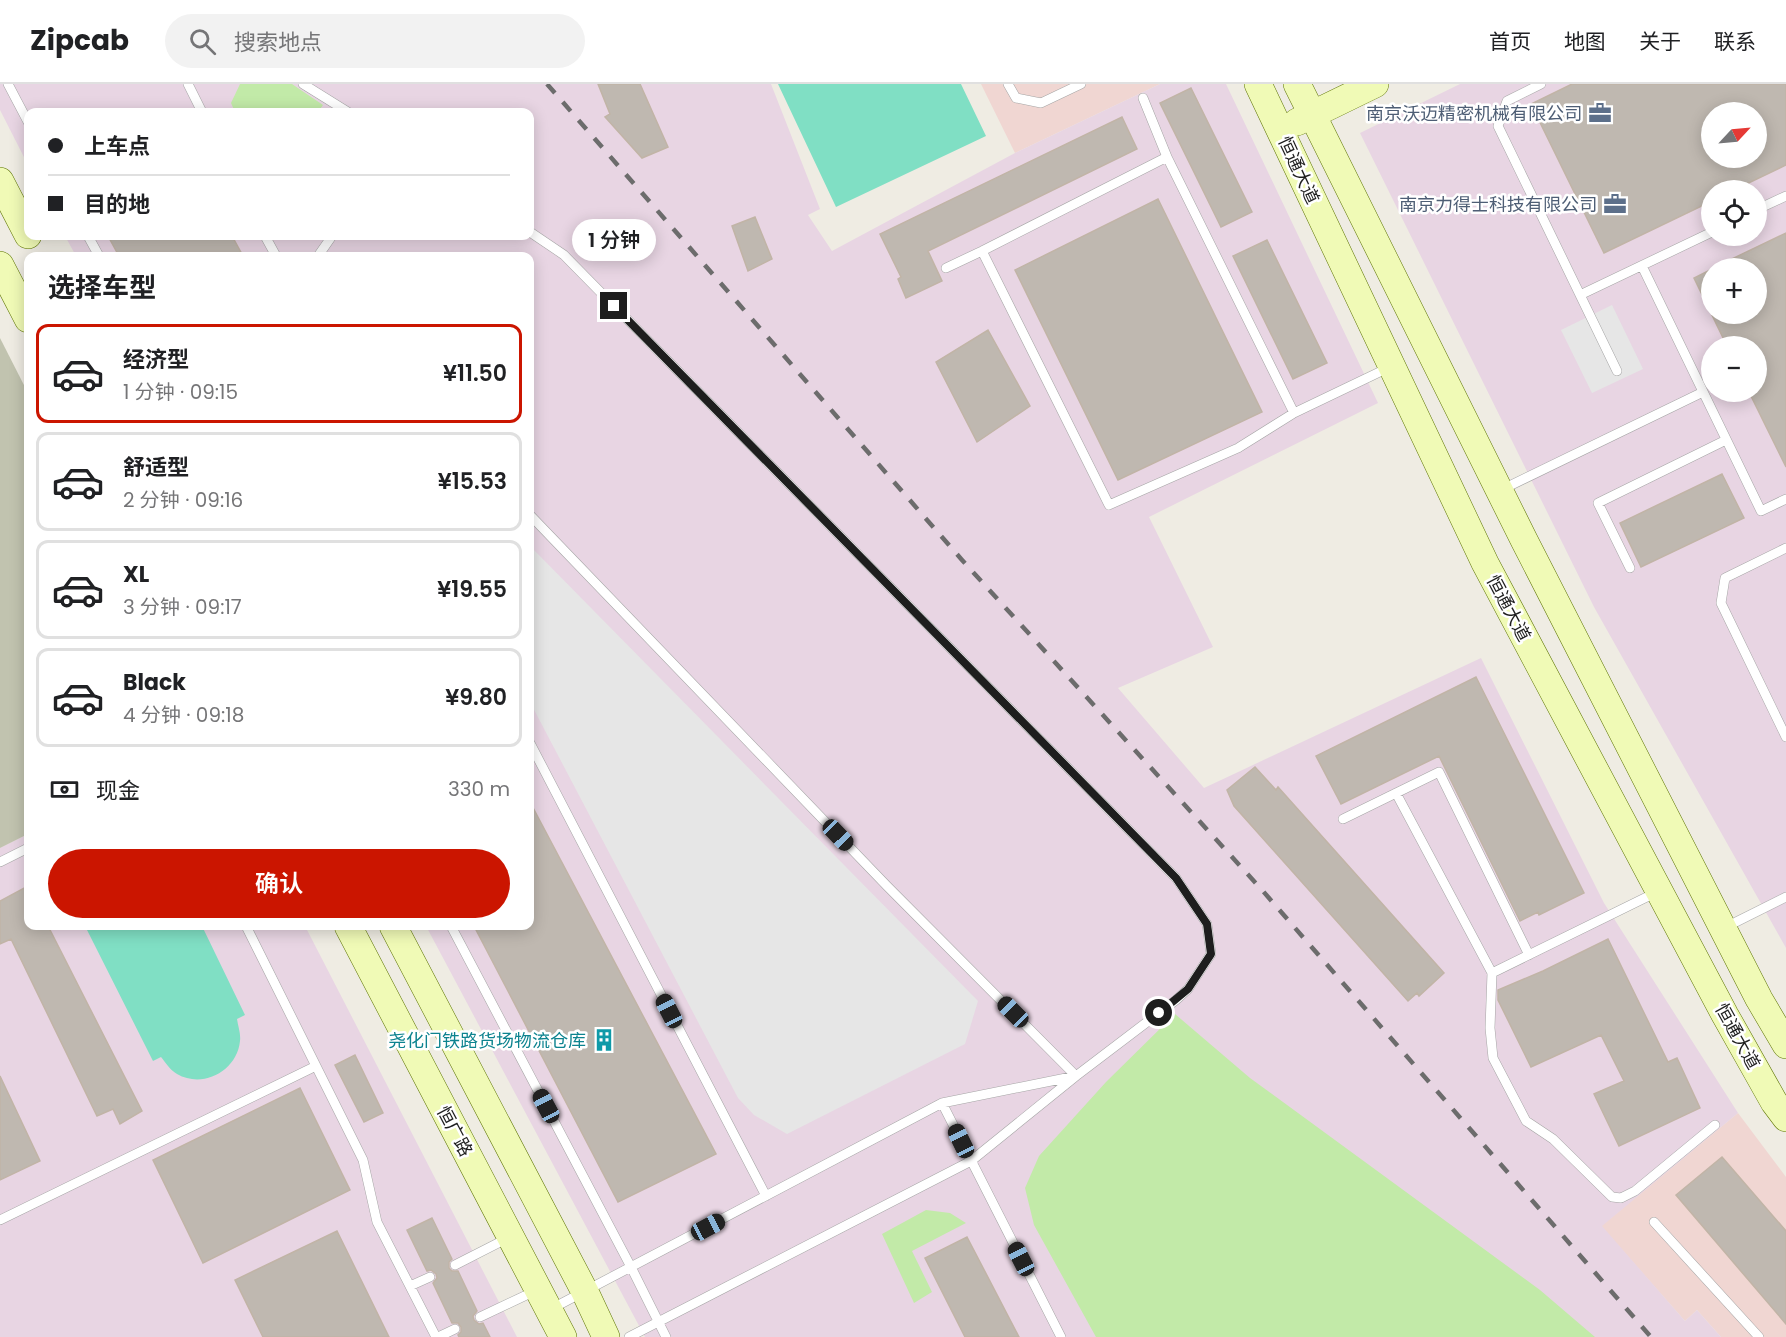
<!DOCTYPE html>
<html lang="zh">
<head>
<meta charset="utf-8">
<style>
  :root { --surface:#fff; --page:#f2f2f2; --text:#202124; --muted:#757577; --line:#e0e0e0; --accent:#cb1500 }
  body { margin:0; font-family:Poppins,"Noto Sans SC",sans-serif; background:var(--page); color:var(--text); height:100vh; display:flex; flex-direction:column; font-size:22px; white-space:nowrap }
  * { box-sizing:border-box; margin:0 }
  p { font-size:20px; color:var(--muted) }
  .icon { flex:none; width:33px; height:33px; fill:none; stroke:currentColor; stroke-width:2; stroke-linecap:round; stroke-linejoin:round }
  .map { position:relative; flex:1; overflow:hidden }
  .panel { position:absolute; left:24px; top:168px; width:510px; height:678px; display:flex; flex-direction:column; background:var(--surface); border-radius:12px; box-shadow:0 3px 15px #0003 }
  .panel>* { flex:none }
  .hud { position:absolute; left:24px; top:24px; width:510px; height:132px; border-radius:12px; box-shadow:0 3px 15px #0003; display:grid; align-content:center; height:132px; padding:0 24px; background:var(--surface) }
  .needle { width:39px; rotate:64deg }
  .controls { position:absolute; left:1701px; top:18px; display:grid; gap:12px }
  .controls a { display:grid; place-items:center; width:66px; height:66px; border-radius:50%; background:var(--surface); box-shadow:0 3px 15px #0003; font-size:30px }
  .end { position:absolute; width:27px; height:27px; margin:-14px; border:8px solid #1e1e1e; background:#fff; box-shadow:0 0 0 3px #fff }
  .from { border-radius:50% }
  .bubble { position:absolute; height:42px; border-radius:21px; background:var(--surface); box-shadow:0 3px 15px #0003; font-size:20px; font-weight:600; line-height:42px; text-align:center }
  .car { position:absolute; width:18px; height:36px; margin:-18px -9px; border-radius:8px; box-shadow:0 0 4px 2px #0007; background:linear-gradient(#222 24%,#8ab4d8 0 40%,#222 0 76%,#8ab4d8 0 86%,#222 0) }
  .hud b { display:flex; align-items:center; gap:21px; height:57px; font-size:22px }
  .hud b+b { border-top:2px solid var(--line) }
  .hud i { width:15px; height:15px; background:var(--text) }
  ul { padding:0; list-style:none }
  li { display:flex; align-items:center; gap:18px; height:99px; margin:0 12px 9px; padding:0 12px; border:3px solid var(--line); border-radius:12px }
  li div { flex:1 }
  li b { display:block; font-size:22px }
  li em { font-style:normal; font-weight:600 }
  li.active { border-color:var(--accent) }
  li>.icon { width:54px; height:54px; stroke-width:1.5 }
  h2 { padding:0 24px; font-size:27px; line-height:72px }
  .pay { display:flex; align-items:center; gap:15px; height:66px; padding:0 24px; font-size:22px }
  .pay p { margin-inline-start:auto }
  .action { display:flex; gap:12px; margin-top:auto; padding:12px 24px }
  .action a { flex:1; height:69px; border-radius:36px; background:var(--accent); color:#fff; font-size:24px; font-weight:600; line-height:69px; text-align:center }
  header { display:flex; align-items:center; gap:36px; box-sizing:border-box; height:84px; padding:0 30px; background:var(--surface); border-bottom:2px solid var(--line) }
  header strong { font-size:28px }
  nav { display:flex; gap:33px; margin-inline-start:auto; font-size:21px }
  .search { width:420px; height:54px; background:var(--page); display:flex; align-items:center; gap:15px; box-sizing:border-box; padding:0 21px; border-radius:33px; color:var(--muted); font-size:22px }
  .map>svg:first-child { display:block }
</style>
</head>
<body>
<header>
<strong>Zipcab</strong>
<div class="search"><svg class="icon" aria-label="search" viewBox="0 0 24 24"><circle cx="10" cy="10" r="6"/><path d="M15 15l6 6"/></svg>搜索地点</div>
<nav><a>首页</a><a>地图</a><a>关于</a><a>联系</a></nav>
</header>
<div class="map">
<svg width="1786" height="1253" viewBox="0 0 1786 1253">
  <rect width="100%" height="100%" fill="#efece3"/>
  <path fill="#f0d6d2" d="M981,0H1160L1015,69Z
    M1738,1029L1786,1093V1253H1721L1697,1226L1685,1237L1601,1142Z"/>
  <path fill="#e8d5e3" fill-rule="evenodd" d="M0,0H771L820,125L808,131L832,167L1015,69L1160,0H1226L1378,319L1149,433L1213,563L1118,604L1204,704L1481,574L1604,819L1738,1029L1602,1142L1685,1237L1697,1226L1721,1253H645L426,842H530V172H76L65,152H530V28H28V81L0,26Z
    M1460,0H1786V864L1594,523L1360,49ZM1712,28H1756V74H1712ZM1712,106H1756V152H1712ZM1712,184H1756V230H1712ZM1712,262H1756V308H1712Z
    M28,750V842H305L517,1253H0V764Z"/>
  <path fill="#c1c3af" d="M0,254L28,309V750L0,764Z"/>
  <path fill="#c2eaa8" d="M240,0H292L323,21L318,28H235L231,19Z
    M1175,930L1250,994L1540,1206L1595,1253H1096L1034,1141L1025,1104L1039,1072L1106,998Z
    M926,1126L950,1129L966,1139L912,1167L932,1208L914,1219L882,1150Z"/>
  <path fill="#80dfc4" d="M778,0H961L986,52L836,123Z
    M85,842H202L245,931L237,935C238,942 241,950 240,957C237,987 203,1005 177,990C170,986 166,979 161,973L153,977Z"/>
  <path fill="#e6e6e6" d="M1612,221L1643,285L1592,309L1561,246Z
    M530,462L978,917L965,960L787,1050L754,1031L738,1014L530,618Z"/>
  <path fill="#bfb8b0" stroke="#c1b4a6" stroke-width="1.5" fill-rule="evenodd" d="M598,0H640L668,63L642,74L605,33L610,30Z
    M1572,0H1786V81L1734,106H1712V117L1604,169L1531,20ZM1712,28H1756V74H1712Z
    M1191,4L1252,128L1221,143L1160,19Z
    M1122,33L1137,65L928,167L942,197L906,214L898,195L901,193L880,150Z
    M1158,115L1262,328L1118,396L1015,186Z
    M755,133L772,175L748,187L732,142Z
    M1786,149V383L1749,308H1756V262H1727L1694,194L1712,185V230H1756V184H1713Z
    M108,152H232L243,172H119Z
    M1267,156L1327,279L1293,295L1233,172Z
    M988,246L1030,322L977,358L936,278Z
    M1722,390L1744,434L1641,483L1620,439Z
    M1476,593L1584,809L1539,831L1538,828L1520,837L1439,672L1341,720L1316,672Z
    M1255,683L1276,706L1278,703L1444,889L1419,912L1417,909L1408,917L1234,722L1227,706Z
    M530,718L716,1070L618,1118L474,842H530Z
    M28,802V842H48L142,1027L120,1040L113,1025L97,1032L11,855L0,860V817Z
    M1608,855L1668,978L1677,974L1700,1024L1619,1062L1594,1010L1624,997L1601,951L1531,983L1498,916V906L1543,887Z
    M355,971L383,1029L364,1038L335,981Z
    M0,992L40,1077L0,1096Z
    M300,1004L350,1106L203,1179L153,1076Z
    M1722,1073L1786,1147V1240L1676,1111Z
    M432,1134L452,1175L449,1178V1184L452,1187H458L477,1227L473,1232L474,1236L479,1240L483,1239L490,1253H459L458,1251L461,1248V1243L458,1239H452L433,1199L437,1194L436,1190L431,1186L427,1187L407,1146Z
    M337,1147L389,1253H263L235,1196Z
    M967,1153L1019,1253H965L925,1174Z"/>
  <g fill="none" stroke-linecap="round" stroke-linejoin="round">
    <g stroke="#a5a5a5" stroke-width="10">
      <path id="lane" d="M8,0L28,38
        M188,0L202,28
        M303,0L348,28
        M1008,0L1016,14L1041,19L1081,0
        M1541,0L1507,17L1498,42L1617,287
        M1143,14L1167,73L1294,329
        M1756,126L1786,112
        M530,148L564,171L1176,794L1207,840L1211,870L1188,905L1176,916L1076,992L942,1019L551,1225
        M88,152L99,172
        M265,152L276,172
        M982,167L1109,421L1238,364L1294,329L1390,283
        M318,172L332,152
        M1642,182L1761,427L1786,415
        M946,184L982,167L1167,73
        M1580,211L1712,148
        M1501,406L1703,308
        M530,431L887,802L1076,992L971,1077L629,1253
        M1786,464L1725,494L1721,519L1786,653
        M1630,484L1598,419L1726,356
        M530,659L766,1112
        M1396,709L1492,889L1490,944L1493,974L1526,1037L1553,1055L1612,1113L1621,1114L1635,1107L1715,1041
        M1343,735L1439,688L1529,871
        M0,778L28,764
        M246,842L363,1076L377,1138L436,1253
        M451,842L631,1183L666,1253
        M1726,843L1786,813
        M1492,889L1657,808
        M942,1019L1061,1253
        M0,1136L316,982
        M1654,1138L1759,1253
        M455,1181L508,1154
        M410,1202L430,1193
        M480,1233L535,1207
        M438,1253L455,1245"/>
    </g>
    <g stroke="#5e7504" stroke-width="28">
      <path id="secondary" d="M1258,0L1485,479L1725,931L1774,1018L1786,1034
        M1297,0L1524,456L1759,915L1786,961
        M1297,38L1375,0
        M0,97L28,151
        M0,181L28,235
        M348,842L563,1253
        M393,842L585,1208L606,1253"/>
    </g>
    <use href="#lane" stroke="#fff" stroke-width="9"/>
    <use href="#secondary" stroke="#f0fab6" stroke-width="27"/>
    <path stroke="#6c6c6c" stroke-width="4.5" stroke-dasharray="12 12" stroke-linecap="butt" d="M547,0L962,476L1262,806L1651,1253"/>
  </g>
  <g fill="none" stroke-linecap="round" stroke-linejoin="round">
    <path stroke="#1e1e1e" stroke-width="8" d="M614,222L1176,794L1207,840L1211,870L1188,905L1159,929"/>
  </g>
  <defs>
    <g id="office-bare" transform="scale(1.8)"><path d="M-6-3h4V-5.5h4V-3h4V5H-6ZM-1-4.5V-3h2v-1.5ZM-6 0V1H6V0Z" fill="#5c6f8a" stroke="#fff" stroke-width="2.5" paint-order="stroke"/></g>
    <g id="building-bare" transform="scale(1.8)"><path d="M-4-6H4V6H1V3H-1V6H-4ZM-2.5-4.3h1.7v1.8h-1.7ZM.8-4.3h1.7v1.8H.8ZM-2.5-1h1.7V.8h-1.7ZM.8-1h1.7V.8H.8Z" fill="#0f9aa8" stroke="#fff" stroke-width="2.5" paint-order="stroke"/></g>
  </defs>
  <g fill-rule="evenodd">
    <use href="#office-bare" x="1600" y="29"/>
    <use href="#office-bare" x="1615" y="120"/>
    <use href="#building-bare" x="604" y="956"/>
  </g>
  <g text-anchor="middle" dominant-baseline="central" stroke-width="5" stroke-linejoin="round" paint-order="stroke">
    <g font-size="18" fill="#4e5e75" stroke="#fff" text-anchor="end">
      <text x="1582" y="29">南京沃迈精密机械有限公司</text>
      <text x="1597" y="120">南京力得士科技有限公司</text>
    </g>
    <g font-size="18" fill="#1e1e1e" stroke="#fff">
      <text transform="translate(1299 86) rotate(65)">恒通大道</text>
      <text transform="translate(1509 524) rotate(62)">恒通大道</text>
      <text transform="translate(1738 952) rotate(61)">恒通大道</text>
      <text transform="translate(455 1047) rotate(62)">恒广路</text>
    </g>
    <g font-size="18" fill="#0d838f" stroke="#fff" text-anchor="end">
      <text x="586" y="956">尧化门铁路货场物流仓库</text>
    </g>
  </g>
</svg>
<div class="controls">
<a><svg class="needle" viewBox="-14 -14 28 28"><path d="M0-13l5 13h-10z" fill="#e53935"/><path d="M0 13l5-13h-10z" fill="#757577"/></svg></a>
<a><svg class="icon" aria-label="locate" viewBox="0 0 24 24"><circle cx="12" cy="12" r="6"/><path d="M12 2v4M12 18v4M2 12h4M18 12h4"/></svg></a>
<a>+</a>
<a>−</a>
</div>
<i class="end from" style="left:1159px;top:929px"></i>
<i class="end" style="left:614px;top:222px"></i>
<div class="bubble" style="left:572px;top:135px;width:84px">1 分钟</div>
<i class="car" style="left:838px;top:751px;rotate:136deg"></i>
<i class="car" style="left:669px;top:927px;rotate:333deg"></i>
<i class="car" style="left:1013px;top:928px;rotate:315deg"></i>
<i class="car" style="left:546px;top:1022px;rotate:332deg"></i>
<i class="car" style="left:961px;top:1057px;rotate:334deg"></i>
<i class="car" style="left:708px;top:1143px;rotate:62deg"></i>
<i class="car" style="left:1021px;top:1175px;rotate:333deg"></i>
<div class="hud">
<b><i class="from"></i>上车点</b>
<b><i></i>目的地</b>
</div>
<section class="panel">
<h2>选择车型</h2>
<ul>
<li class="active"><svg class="icon" aria-label="car" viewBox="0 0 24 24"><path d="M5 17H2v-5l4-1 3-4h7l3 4 3 1v5h-3M9 17h6M6 11h13"/><circle cx="7" cy="17" r="2"/><circle cx="17" cy="17" r="2"/></svg><div><b>经济型</b><p>1 分钟 · 09:15</p></div><em>¥11.50</em></li>
<li><svg class="icon" aria-label="car" viewBox="0 0 24 24"><path d="M5 17H2v-5l4-1 3-4h7l3 4 3 1v5h-3M9 17h6M6 11h13"/><circle cx="7" cy="17" r="2"/><circle cx="17" cy="17" r="2"/></svg><div><b>舒适型</b><p>2 分钟 · 09:16</p></div><em>¥15.53</em></li>
<li><svg class="icon" aria-label="car" viewBox="0 0 24 24"><path d="M5 17H2v-5l4-1 3-4h7l3 4 3 1v5h-3M9 17h6M6 11h13"/><circle cx="7" cy="17" r="2"/><circle cx="17" cy="17" r="2"/></svg><div><b>XL</b><p>3 分钟 · 09:17</p></div><em>¥19.55</em></li>
<li><svg class="icon" aria-label="car" viewBox="0 0 24 24"><path d="M5 17H2v-5l4-1 3-4h7l3 4 3 1v5h-3M9 17h6M6 11h13"/><circle cx="7" cy="17" r="2"/><circle cx="17" cy="17" r="2"/></svg><div><b>Black</b><p>4 分钟 · 09:18</p></div><em>¥9.80</em></li>
</ul>
<div class="pay"><svg class="icon" aria-label="cash" viewBox="0 0 24 24"><path d="M3 7h18v10H3z"/><circle cx="12" cy="12" r="2"/></svg>现金<p>330 m</p></div>
<div class="action"><a>确认</a></div>
</section>
</div>
</body>
</html>
